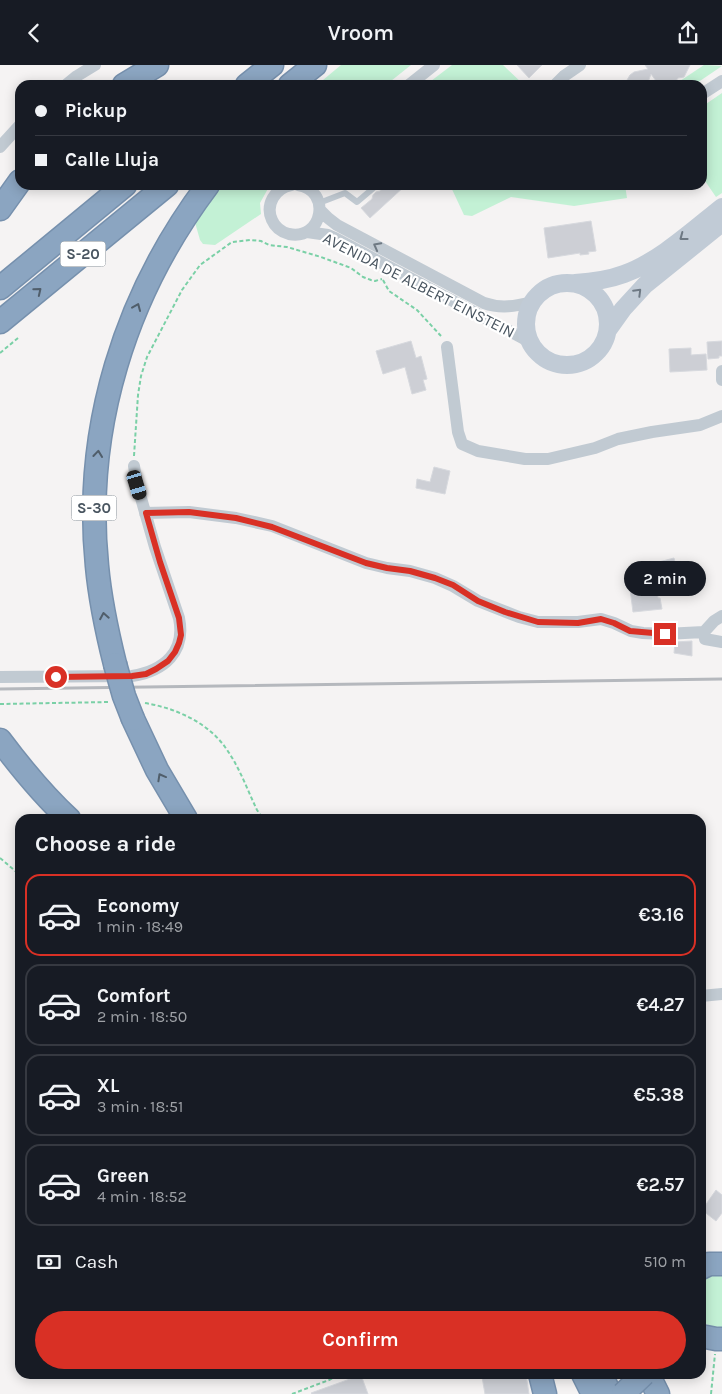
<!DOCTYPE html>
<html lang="en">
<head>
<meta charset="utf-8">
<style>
  :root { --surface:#171b24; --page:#20242c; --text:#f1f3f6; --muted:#9ea1a6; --line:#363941; --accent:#d93025 }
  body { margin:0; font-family:Karla,sans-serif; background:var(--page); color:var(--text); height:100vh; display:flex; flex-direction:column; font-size:19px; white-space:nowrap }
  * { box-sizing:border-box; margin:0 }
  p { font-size:16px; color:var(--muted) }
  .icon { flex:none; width:28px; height:28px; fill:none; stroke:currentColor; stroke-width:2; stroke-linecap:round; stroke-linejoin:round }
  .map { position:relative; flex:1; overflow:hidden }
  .drawer { position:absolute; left:15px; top:749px; width:691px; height:565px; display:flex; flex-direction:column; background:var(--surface); border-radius:15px; box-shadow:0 2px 12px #0003 }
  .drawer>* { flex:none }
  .guide { position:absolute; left:15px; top:15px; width:692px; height:110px; border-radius:15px; box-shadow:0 2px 12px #0003; display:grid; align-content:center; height:110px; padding:0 20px; background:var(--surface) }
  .end { position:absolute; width:22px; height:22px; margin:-11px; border:6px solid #d93025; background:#fff; box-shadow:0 0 0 2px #fff }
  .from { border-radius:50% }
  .bubble { position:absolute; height:35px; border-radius:18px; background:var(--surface); box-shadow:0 2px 12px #0003; font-size:16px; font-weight:600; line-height:35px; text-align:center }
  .car { position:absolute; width:15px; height:30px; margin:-15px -8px; border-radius:6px; box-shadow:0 0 4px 1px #0007; background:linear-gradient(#222 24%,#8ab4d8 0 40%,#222 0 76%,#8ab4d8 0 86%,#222 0) }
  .guide b { display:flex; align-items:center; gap:18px; height:48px; font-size:19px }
  .guide b+b { border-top:1px solid var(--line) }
  .guide i { width:12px; height:12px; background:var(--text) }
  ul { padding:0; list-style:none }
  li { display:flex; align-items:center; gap:15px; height:82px; margin:0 10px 8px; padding:0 10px; border:2px solid var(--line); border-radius:15px }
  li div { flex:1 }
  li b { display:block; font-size:19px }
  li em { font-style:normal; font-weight:600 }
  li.selected { border-color:var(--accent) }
  li>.icon { width:45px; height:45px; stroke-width:1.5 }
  h2 { padding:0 20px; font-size:22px; line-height:60px }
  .pay { display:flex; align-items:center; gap:12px; height:55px; padding:0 20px; font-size:19px }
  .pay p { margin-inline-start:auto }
  .action { display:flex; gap:10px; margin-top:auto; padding:10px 20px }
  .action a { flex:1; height:58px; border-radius:30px; background:var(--accent); color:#fff; font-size:20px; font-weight:600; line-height:58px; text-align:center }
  header { display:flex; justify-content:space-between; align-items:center; height:65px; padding:0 20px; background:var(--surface); font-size:22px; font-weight:600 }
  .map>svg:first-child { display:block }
</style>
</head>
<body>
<header><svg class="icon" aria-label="back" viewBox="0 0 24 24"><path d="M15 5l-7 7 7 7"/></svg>Vroom<svg class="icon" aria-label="share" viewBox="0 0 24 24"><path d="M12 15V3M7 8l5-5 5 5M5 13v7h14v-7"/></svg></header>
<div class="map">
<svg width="722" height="1329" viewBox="0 0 722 1329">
  <rect width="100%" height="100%" fill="#f5f3f3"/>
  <path fill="#c3f1d5" d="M341,0H411L386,20H317Z
    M452,0H503L524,20H428L431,16Z
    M704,0L722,1L694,20H674Z
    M722,28V128L716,132L703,113V41Z
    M218,120H270L260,138L261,149L215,180L203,179L200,175L194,154Z
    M450,120H625L627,133L574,141L511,132L472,151L464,150Z
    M716,1210H722V1262C714,1262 708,1261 701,1256V1216L708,1212Z"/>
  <path fill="#cdcfd5" stroke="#d7d9de" d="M517,0H542L529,13Z
    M645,0H690L684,12L678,13L674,19L659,20L651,9L647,20H627V15L630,10L634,7L648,4Z
    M387,120H406L370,153L361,143L372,134L373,130L376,127L380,126Z
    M591,156L596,186L588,187L589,189L580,190V188L548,193L544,163Z
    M411,276L416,293L421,291L427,314L423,315L426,325L412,329L405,302L383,309L376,286Z
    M722,276V291H719V293L708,294L707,277Z
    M691,283V290L706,289L707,305L670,307L669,284Z
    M434,402L450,406L445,429L416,423L417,414L430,417Z
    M674,493L676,502L658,507L655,498Z
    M642,523V526L657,524L658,533H660L662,544L633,547L630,524Z
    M692,576V591L674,588L675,577Z
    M716,1125L722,1130V1148L716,1156L702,1145Z
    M499,1309H526L529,1329H485L482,1312Z
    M361,1310L368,1329H312L311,1328Z"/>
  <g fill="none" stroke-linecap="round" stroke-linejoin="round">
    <g stroke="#7690ad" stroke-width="25">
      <path id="highway" d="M124,20L157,0
        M247,20L272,0
        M290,20L315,0
        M0,144L20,116
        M0,223L125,120
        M0,257L167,120
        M115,599C107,567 100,534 97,501C83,364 125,230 208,120
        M133,654L157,705L186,754
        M0,675C21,703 43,730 69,754
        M701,1203L709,1199H722
        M701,1271L716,1274H722
        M540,1309L545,1329
        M583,1309L593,1329
        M601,1309L610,1329
        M648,1309L658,1329"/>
    </g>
    <path stroke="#7ad0a6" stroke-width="2" stroke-dasharray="4 2.5" stroke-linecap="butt" d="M383,215L389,226L417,245L441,271
      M0,288L18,273
      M134,391L138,330L141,311L147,292L182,225L200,200L232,177L250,175L261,176L269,180L287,182L321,192L351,203L363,212L371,215L375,216L382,214
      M145,638C175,643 207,657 225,682C239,701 247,724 257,745L263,754
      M0,639L110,637
      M0,793L20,810
      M292,1329L329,1315L340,1309
      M711,1329L715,1289"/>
    <path stroke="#c1cad2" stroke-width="6" d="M319,138L345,128L357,137L377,120"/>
    <path stroke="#c1cad2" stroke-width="12" d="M66,20L77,11L95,0
      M409,20L434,0
      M555,20L564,11L580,0
      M702,29L722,16
      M0,82L20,60
      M291,120C275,123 265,140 272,155C275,162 281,167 289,169C323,176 332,125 298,120
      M320,145L328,153L337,160L484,238C501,244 516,241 533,237
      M307,167L328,170L335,173L530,277
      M447,282L458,367L462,379L478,386L525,394H548L595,383L618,374L652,367L700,360L722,351
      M722,306V315
      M145,448L189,447L236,453L272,461L366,498L387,503L410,506L435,513L453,521L478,536L519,552L538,557H578L601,554L614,558L631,566L643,568L665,569L704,567
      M704,567L714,556L722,551
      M704,567L705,574L722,577
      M0,612L132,611C164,606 186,587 179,553L155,482L137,419L134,401
      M701,931L722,929"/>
    <path stroke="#c1cbd6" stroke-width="18" d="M575,218C592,217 608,215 624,209C658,197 693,165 722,142
      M526 259a41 41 0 1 1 82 0a41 41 0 1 1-82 0Z
      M608,265L623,244L645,220L722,158"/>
    <use href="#highway" stroke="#8ba5c1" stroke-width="22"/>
    <path stroke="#b5b8bd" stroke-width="3" d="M0,624L722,614"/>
    <g stroke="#7690ad" stroke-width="25" stroke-linecap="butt">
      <path id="highway-bridge" d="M115,599L124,631L133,654
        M623,1329L644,1309"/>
    </g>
    <use href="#highway-bridge" stroke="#8ba5c1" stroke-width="22"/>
  </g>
  <defs><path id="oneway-chevron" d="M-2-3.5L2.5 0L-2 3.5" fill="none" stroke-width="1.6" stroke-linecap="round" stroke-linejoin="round" transform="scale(1.25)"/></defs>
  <g stroke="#6e7984">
    <use href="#oneway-chevron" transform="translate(683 172) rotate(143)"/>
    <use href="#oneway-chevron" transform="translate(638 227) rotate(-45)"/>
  </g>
  <use stroke="#6e7983" href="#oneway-chevron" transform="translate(377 181) rotate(-152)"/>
  <g stroke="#505e6b">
    <use href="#oneway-chevron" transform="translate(38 226) rotate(-39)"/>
    <use href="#oneway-chevron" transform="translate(137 242) rotate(-67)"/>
    <use href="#oneway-chevron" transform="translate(98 389) rotate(-84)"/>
    <use href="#oneway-chevron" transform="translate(104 551) rotate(-100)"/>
    <use href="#oneway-chevron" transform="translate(161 712) rotate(-119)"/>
  </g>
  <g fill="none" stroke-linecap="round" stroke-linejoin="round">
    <path stroke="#d93025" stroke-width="6" d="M56,612L132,611L146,609L156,604L168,596L175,587L179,578L181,570L179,553L160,497L146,448L189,447L236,453L272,462L366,498L387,503L410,506L435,513L453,520L478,536L505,547L538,557L578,558L601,554L614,558L630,566L665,569"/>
  </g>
  <g text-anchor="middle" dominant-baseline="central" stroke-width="4.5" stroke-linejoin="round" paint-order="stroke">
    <g fill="#fff" stroke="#808990" stroke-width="1">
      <rect x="60.5" y="176.5" width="45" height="25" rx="4"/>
      <rect x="71.5" y="430.5" width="45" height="25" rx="4"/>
    </g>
    <g font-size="15" font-weight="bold" fill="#4a5661">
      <text x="83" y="189">S-20</text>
      <text x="94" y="443">S-30</text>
    </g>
    <g font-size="16" fill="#4a5661" stroke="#fff">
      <text transform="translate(419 220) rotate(27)">AVENIDA DE ALBERT EINSTEIN</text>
    </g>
  </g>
</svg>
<i class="end from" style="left:56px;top:612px"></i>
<i class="end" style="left:665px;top:569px"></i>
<div class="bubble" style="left:624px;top:496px;width:82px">2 min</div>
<i class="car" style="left:137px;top:420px;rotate:163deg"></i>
<div class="guide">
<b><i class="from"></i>Pickup</b>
<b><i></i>Calle Lluja</b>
</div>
<section class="drawer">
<h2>Choose a ride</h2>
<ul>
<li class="selected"><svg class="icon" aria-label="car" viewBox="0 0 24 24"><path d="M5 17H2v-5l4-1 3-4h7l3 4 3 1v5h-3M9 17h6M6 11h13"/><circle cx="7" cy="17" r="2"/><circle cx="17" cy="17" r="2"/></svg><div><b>Economy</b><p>1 min · 18:49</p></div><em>€3.16</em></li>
<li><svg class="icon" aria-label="car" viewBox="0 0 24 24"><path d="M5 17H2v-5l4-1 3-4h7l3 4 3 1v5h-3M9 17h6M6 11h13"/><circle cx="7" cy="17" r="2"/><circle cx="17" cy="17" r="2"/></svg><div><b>Comfort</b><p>2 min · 18:50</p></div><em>€4.27</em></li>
<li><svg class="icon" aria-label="car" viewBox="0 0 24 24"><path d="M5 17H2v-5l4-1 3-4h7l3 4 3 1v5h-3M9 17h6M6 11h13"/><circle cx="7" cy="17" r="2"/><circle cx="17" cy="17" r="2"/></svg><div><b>XL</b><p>3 min · 18:51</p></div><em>€5.38</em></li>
<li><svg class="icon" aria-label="car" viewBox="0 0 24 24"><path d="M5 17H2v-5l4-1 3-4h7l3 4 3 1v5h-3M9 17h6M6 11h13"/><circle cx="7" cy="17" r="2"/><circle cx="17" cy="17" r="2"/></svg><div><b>Green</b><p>4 min · 18:52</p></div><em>€2.57</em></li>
</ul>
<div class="pay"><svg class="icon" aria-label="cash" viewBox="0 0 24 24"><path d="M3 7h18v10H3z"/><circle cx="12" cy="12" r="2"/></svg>Cash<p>510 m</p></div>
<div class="action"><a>Confirm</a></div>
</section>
</div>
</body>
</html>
